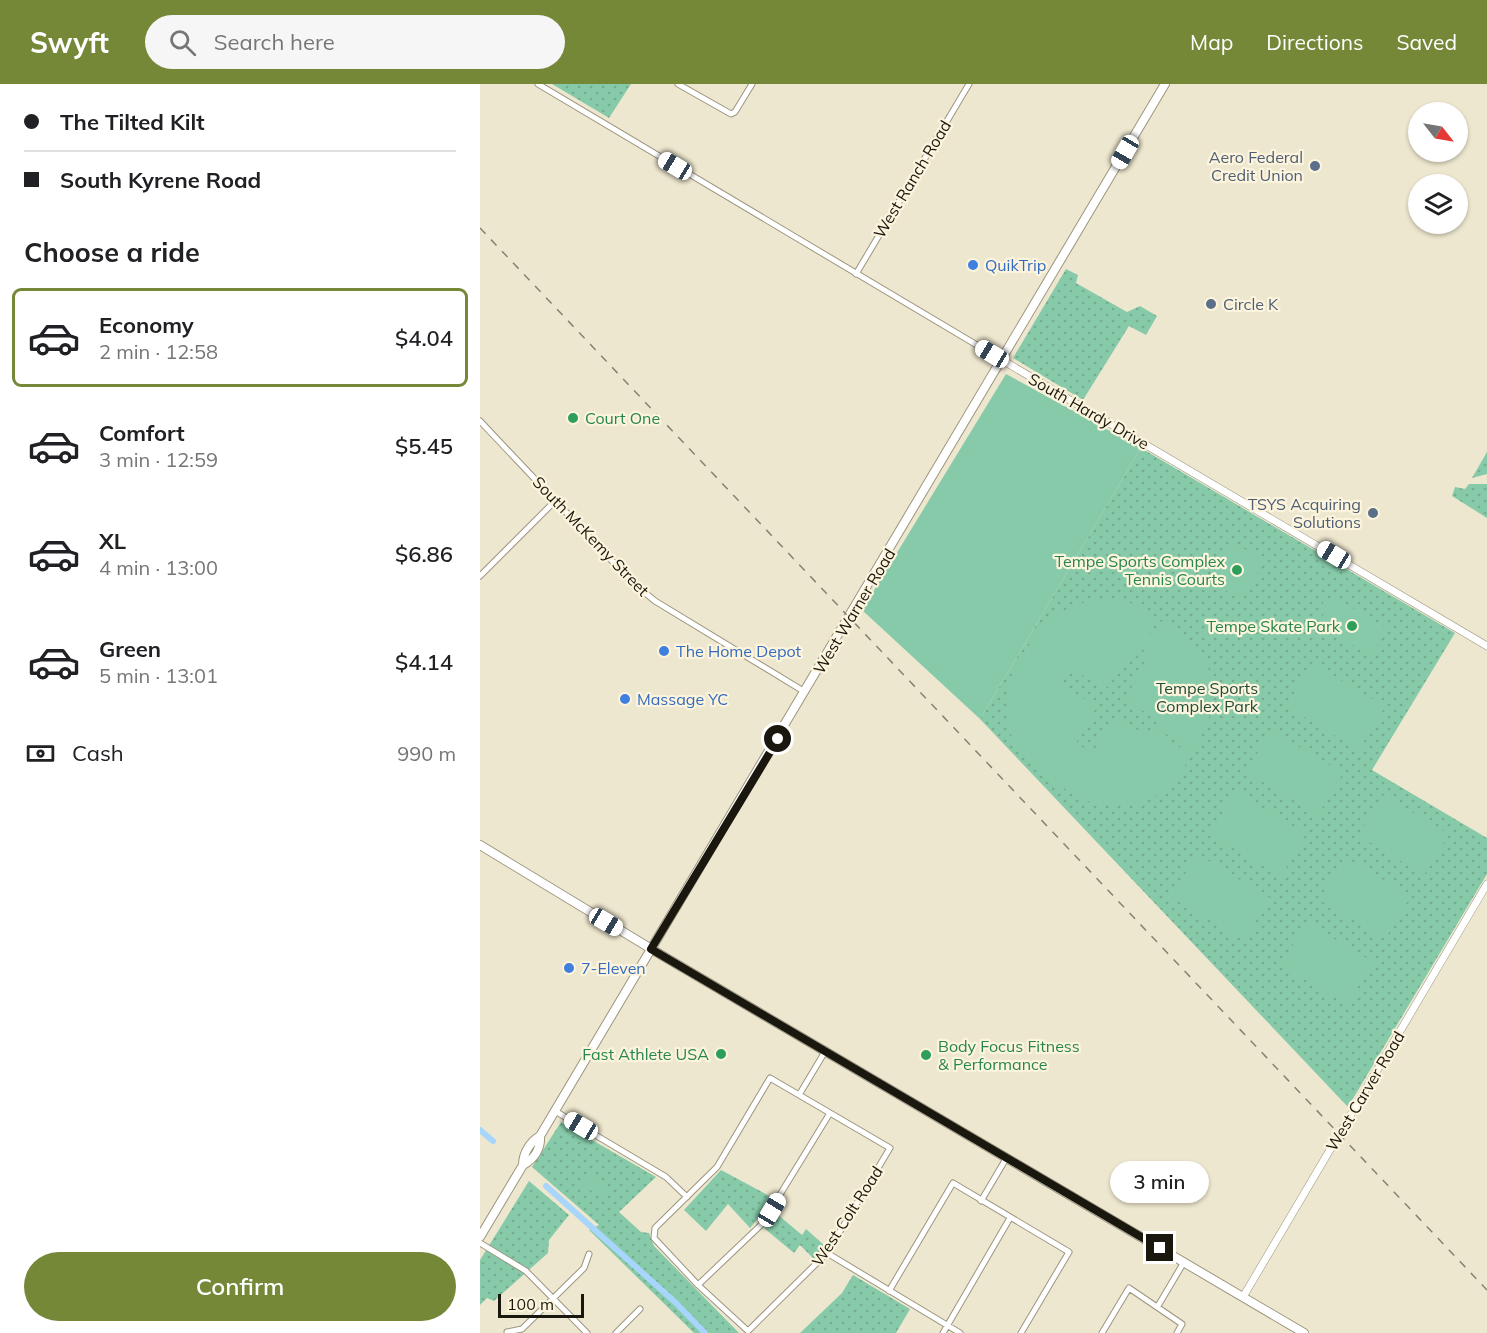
<!DOCTYPE html>
<html lang="en">
<head>
<meta charset="utf-8">
<style>
  :root { --surface:#fff; --page:#f6f6f6; --text:#202124; --muted:#757577; --line:#e0e0e0; --accent:#758838 }
  body { margin:0; font-family:Mulish,sans-serif; background:var(--page); color:var(--text); height:100vh; display:flex; flex-direction:column; font-size:22px; white-space:nowrap }
  * { box-sizing:border-box; margin:0 }
  p { font-size:20px; color:var(--muted) }
  .icon { flex:none; width:33px; height:33px; fill:none; stroke:currentColor; stroke-width:2; stroke-linecap:round; stroke-linejoin:round }
  .map { position:relative; flex:1; overflow:hidden }
  .details { display:flex; flex-direction:column; background:var(--surface); width:480px }
  .details>* { flex:none }
  .banner { display:grid; align-content:center; height:132px; padding:0 24px; background:var(--surface) }
  .needle { width:39px; rotate:121deg }
  .fabs { position:absolute; left:928px; top:18px; display:grid; gap:12px }
  .fabs a { display:grid; place-items:center; width:60px; height:60px; border-radius:50%; background:var(--surface); box-shadow:0 2px 4px #0004; font-size:30px }
  .scale { position:absolute; left:18px; bottom:15px; width:86px; box-sizing:border-box; padding-left:6px; border:3px solid #19170e; border-top:0; font-size:16px; line-height:21px; white-space:nowrap; color:#19170e; -webkit-text-stroke:4px #fcf4dc; paint-order:stroke }
  .end { position:absolute; width:27px; height:27px; margin:-14px; border:8px solid #19170e; background:#fff; box-shadow:0 0 0 3px #fff }
  .from { border-radius:50% }
  .bubble { position:absolute; height:42px; border-radius:21px; background:var(--surface); box-shadow:0 2px 4px #0004; font-size:20px; font-weight:600; line-height:42px; text-align:center }
  .car { position:absolute; width:18px; height:36px; margin:-18px -9px; border-radius:8px; box-shadow:0 0 4px 2px #0007; background:linear-gradient(#fff 24%,#345 0 40%,#fff 0 76%,#345 0 86%,#fff 0) }
  .banner b { display:flex; align-items:center; gap:21px; height:57px; font-size:22px }
  .banner b+b { border-top:2px solid var(--line) }
  .banner i { width:15px; height:15px; background:var(--text) }
  ul { padding:0; list-style:none }
  li { display:flex; align-items:center; gap:18px; height:99px; margin:0 12px 9px; padding:0 12px; border:3px solid transparent; border-radius:9px }
  li div { flex:1 }
  li b { display:block; font-size:22px }
  li em { font-style:normal; font-weight:600 }
  li.selected { border-color:var(--accent) }
  li>.icon { width:54px; height:54px; stroke-width:1.5 }
  h2 { padding:0 24px; font-size:27px; line-height:72px }
  .pay { display:flex; align-items:center; gap:15px; height:66px; padding:0 24px; font-size:22px }
  .pay p { margin-inline-start:auto }
  .cta { display:flex; gap:12px; margin-top:auto; padding:12px 24px }
  .cta a { flex:1; height:69px; border-radius:36px; background:var(--accent); color:#fff; font-size:24px; font-weight:600; line-height:69px; text-align:center }
  header { display:flex; align-items:center; gap:36px; box-sizing:border-box; height:84px; padding:0 30px; background:var(--accent); color:#fff }
  header strong { font-size:28px }
  nav { display:flex; gap:33px; margin-inline-start:auto; font-size:21px }
  .search { width:420px; height:54px; background:var(--page); display:flex; align-items:center; gap:15px; box-sizing:border-box; padding:0 21px; border-radius:33px; color:var(--muted); font-size:22px }
  main { display:flex; flex:1; min-height:0 }
  .map>svg:first-child { display:block }
</style>
</head>
<body>
<header>
<strong>Swyft</strong>
<div class="search"><svg class="icon" aria-label="search" viewBox="0 0 24 24"><circle cx="10" cy="10" r="6"/><path d="M15 15l6 6"/></svg>Search here</div>
<nav><a>Map</a><a>Directions</a><a>Saved</a></nav>
</header>
<main>
<section class="details">
<div class="banner">
<b><i class="from"></i>The Tilted Kilt</b>
<b><i></i>South Kyrene Road</b>
</div>
<h2>Choose a ride</h2>
<ul>
<li class="selected"><svg class="icon" aria-label="car" viewBox="0 0 24 24"><path d="M5 17H2v-5l4-1 3-4h7l3 4 3 1v5h-3M9 17h6M6 11h13"/><circle cx="7" cy="17" r="2"/><circle cx="17" cy="17" r="2"/></svg><div><b>Economy</b><p>2 min · 12:58</p></div><em>$4.04</em></li>
<li><svg class="icon" aria-label="car" viewBox="0 0 24 24"><path d="M5 17H2v-5l4-1 3-4h7l3 4 3 1v5h-3M9 17h6M6 11h13"/><circle cx="7" cy="17" r="2"/><circle cx="17" cy="17" r="2"/></svg><div><b>Comfort</b><p>3 min · 12:59</p></div><em>$5.45</em></li>
<li><svg class="icon" aria-label="car" viewBox="0 0 24 24"><path d="M5 17H2v-5l4-1 3-4h7l3 4 3 1v5h-3M9 17h6M6 11h13"/><circle cx="7" cy="17" r="2"/><circle cx="17" cy="17" r="2"/></svg><div><b>XL</b><p>4 min · 13:00</p></div><em>$6.86</em></li>
<li><svg class="icon" aria-label="car" viewBox="0 0 24 24"><path d="M5 17H2v-5l4-1 3-4h7l3 4 3 1v5h-3M9 17h6M6 11h13"/><circle cx="7" cy="17" r="2"/><circle cx="17" cy="17" r="2"/></svg><div><b>Green</b><p>5 min · 13:01</p></div><em>$4.14</em></li>
</ul>
<div class="pay"><svg class="icon" aria-label="cash" viewBox="0 0 24 24"><path d="M3 7h18v10H3z"/><circle cx="12" cy="12" r="2"/></svg>Cash<p>990 m</p></div>
<div class="cta"><a>Confirm</a></div>
</section>
<div class="map">
<svg width="1007" height="1249" viewBox="0 0 1007 1249">
  <defs>
    <pattern id="green-dots" width="8" height="8" patternUnits="userSpaceOnUse" patternTransform="scale(1.5)"><rect width="8" height="8" fill="#87caa9"/><path d="M2 2h.1M6 6h.1" fill="none" stroke="#74ad90" stroke-width="1.8" stroke-linecap="round"/></pattern>
  </defs>
  <rect width="100%" height="100%" fill="#eee7cf"/>
  <path fill="url(#green-dots)" d="M72,0H151L129,34Z
    M586,185L598,191L596,199L647,228L660,222L677,232L666,251L649,242L603,316L533,274Z
    M661,364L975,549L892,686L1007,754V790L868,1023L500,635Z
    M1007,368V390L992,394Z
    M989,400H1007V434L972,412L975,403L985,405Z
    M81,1038L176,1093L139,1128L161,1148L169,1149L174,1162L259,1249H214L109,1146L119,1141L52,1083Z
    M241,1086L295,1115L270,1144L248,1120L226,1147L204,1126Z
    M49,1097L89,1131L69,1156L68,1169L14,1217L7,1214L0,1221V1176Z
    M297,1130L322,1151L326,1145L344,1161L335,1176L320,1161L314,1169L284,1144Z
    M373,1191L430,1225L416,1249H320L362,1209Z"/>
  <path fill="#87caa9" d="M526,290L661,364L500,635L382,526Z
    M751,457L785,477L762,516L728,496Z
    M854,513L906,544L892,573L837,540L847,525L842,521L845,515L851,518Z
    M625,515L651,519L678,535L655,575L648,571L629,602L625,604L590,584L581,601L614,621L615,626L596,659L612,669L632,636L638,634L669,653L673,647L712,671C703,684 696,698 683,707C665,720 630,726 608,717C588,709 542,678 534,658C529,647 528,634 527,622C527,615 526,606 528,599C533,587 542,575 548,563C566,533 590,518 625,515Z
    M681,537C738,572 748,609 713,666L674,643L678,636L647,617L646,612L666,580L659,575Z
    M832,579L905,623L879,666L806,622Z
    M791,646L863,689L838,731L766,688Z
    M755,707L826,750L801,793L730,750Z
    M903,711L969,750L944,791L878,751Z
    M717,770L790,814L764,857L691,813Z
    M865,773L931,812L905,855L839,816Z
    M826,838L893,878L867,921L801,881Z
    M109,1090L130,1103L123,1114L102,1101Z"/>
  <g fill="none" stroke-linecap="round" stroke-linejoin="round">
    <path stroke="#a7d5fb" stroke-width="6" d="M0,1046L13,1057
      M66,1102L196,1219L225,1249"/>
    <g stroke="#9c957f" stroke-width="7">
      <path id="minor" d="M58,0L522,276
        M198,0L251,30L255,28L272,0
        M376,190L489,0
        M0,337L152,498L175,517L325,608
        M0,492L75,417
        M290,994L410,1064L347,1169L268,1247L218,1201L174,1154L175,1144L237,1083Z
        M319,1011L346,966
        M75,1027L186,1093L207,1113
        M501,1117L527,1073
        M0,1159L46,1187L107,1249
        M347,1169L480,1249
        M218,1201L282,1140L350,1029
        M409,1207L473,1099L589,1168L541,1249
        M678,1222L704,1178
        M27,1248L42,1245L104,1184L109,1170
        M136,1249L160,1225
        M463,1249L530,1134
        M622,1249L649,1204L702,1240L697,1249"/>
    </g>
    <g stroke="#9c957f" stroke-width="8">
      <path id="tertiary" d="M522,276L1007,562
        M763,1213L1007,800"/>
    </g>
    <g stroke="#9c957f" stroke-width="10">
      <path id="secondary" d="M0,761L183,872L824,1249
        M43,1081C54,1075 61,1065 60,1052
        M0,1153L43,1081C43,1069 50,1058 60,1052L685,0"/>
    </g>
    <use href="#minor" stroke="#fff" stroke-width="5"/>
    <use href="#tertiary" stroke="#fff" stroke-width="7"/>
    <use href="#secondary" stroke="#fff" stroke-width="8"/>
    <path stroke="#868271" stroke-width="1.5" stroke-dasharray="8 8" stroke-linecap="butt" d="M0,144L1007,1206"/>
  </g>
  <g fill="none" stroke-linecap="round" stroke-linejoin="round">
    <path stroke="#19170e" stroke-width="8" d="M298,655L171,865L680,1164"/>
  </g>
  <g fill="#5c6f8a" stroke="#fcf4dc" stroke-width="2">
    <circle cx="835" cy="82" r="6"/>
    <circle cx="731" cy="220" r="6"/>
    <circle cx="893" cy="429" r="6"/>
  </g>
  <g fill="#3f7fe0" stroke="#fcf4dc" stroke-width="2">
    <circle cx="493" cy="181" r="6"/>
    <circle cx="184" cy="567" r="6"/>
    <circle cx="145" cy="615" r="6"/>
    <circle cx="89" cy="884" r="6"/>
  </g>
  <g fill="#2e9e5b" stroke="#fcf4dc" stroke-width="2">
    <circle cx="93" cy="334" r="6"/>
    <circle cx="757" cy="486" r="6"/>
    <circle cx="872" cy="542" r="6"/>
    <circle cx="241" cy="970" r="6"/>
    <circle cx="446" cy="971" r="6"/>
  </g>
  <g text-anchor="middle" dominant-baseline="central" stroke-width="4.5" stroke-linejoin="round" paint-order="stroke">
    <g font-size="16" fill="#4e5e75" stroke="#fcf4dc" text-anchor="end">
      <text x="823" y="73">Aero Federal<tspan x="823" dy="18">Credit Union</tspan></text>
      <text x="743" y="220" text-anchor="start">Circle K</text>
      <text x="881" y="420">TSYS Acquiring<tspan x="881" dy="18">Solutions</tspan></text>
    </g>
    <g font-size="16" fill="#19170e" stroke="#fcf4dc">
      <text transform="translate(432 95) rotate(-59)">West Ranch Road</text>
      <text transform="translate(609 327) rotate(30)">South Hardy Drive</text>
      <text transform="translate(111 452) rotate(46)">South McKemy Street</text>
      <text transform="translate(374 527) rotate(-59)">West Warner Road</text>
      <text transform="translate(885 1007) rotate(-59)">West Carver Road</text>
      <text transform="translate(367 1132) rotate(-57)">West Colt Road</text>
    </g>
    <g font-size="16" fill="#366cbe" stroke="#fcf4dc" text-anchor="start">
      <text x="505" y="181">QuikTrip</text>
      <text x="196" y="567">The Home Depot</text>
      <text x="157" y="615">Massage YC</text>
      <text x="101" y="884">7-Eleven</text>
    </g>
    <g font-size="16" fill="#27864d" stroke="#fcf4dc" text-anchor="end">
      <text x="105" y="334" text-anchor="start">Court One</text>
      <text x="745" y="477">Tempe Sports Complex<tspan x="745" dy="18">Tennis Courts</tspan></text>
      <text x="860" y="542">Tempe Skate Park</text>
      <text x="458" y="962" text-anchor="start">Body Focus Fitness<tspan x="458" dy="18">&amp; Performance</tspan></text>
      <text x="229" y="970">Fast Athlete USA</text>
    </g>
    <g font-size="16" fill="#204c38" stroke="#fcf4dc">
      <text x="727" y="604">Tempe Sports<tspan x="727" dy="18">Complex Park</tspan></text>
    </g>
  </g>
</svg>
<div class="fabs">
<a><svg class="needle" viewBox="-14 -14 28 28"><path d="M0-13l5 13h-10z" fill="#e53935"/><path d="M0 13l5-13h-10z" fill="#757577"/></svg></a>
<a><svg class="icon" aria-label="layers" viewBox="0 0 24 24"><path d="M12 4l9 5-9 5-9-5zM3 14l9 5 9-5"/></svg></a>
</div>
<div class="scale">100 m</div>
<i class="end from" style="left:298px;top:655px"></i>
<i class="end" style="left:680px;top:1164px"></i>
<div class="bubble" style="left:630px;top:1077px;width:99px">3 min</div>
<i class="car" style="left:645px;top:68px;rotate:210deg"></i>
<i class="car" style="left:195px;top:82px;rotate:301deg"></i>
<i class="car" style="left:512px;top:270px;rotate:301deg"></i>
<i class="car" style="left:854px;top:471px;rotate:301deg"></i>
<i class="car" style="left:126px;top:838px;rotate:121deg"></i>
<i class="car" style="left:101px;top:1042px;rotate:301deg"></i>
<i class="car" style="left:292px;top:1126px;rotate:31deg"></i>
</div>
</main>
</body>
</html>
